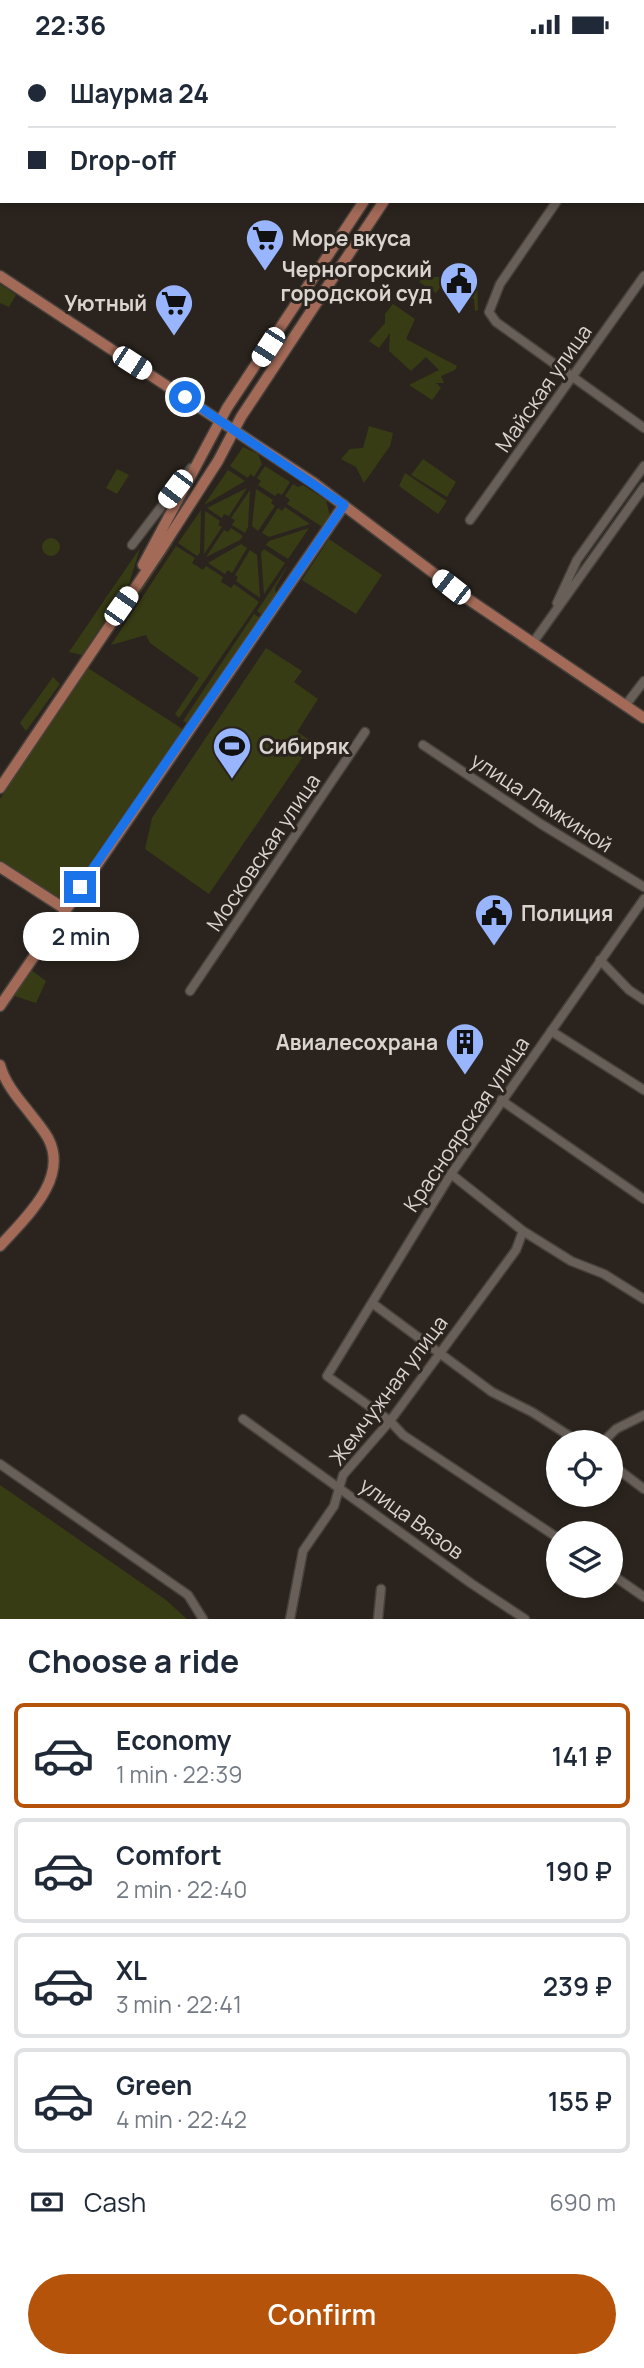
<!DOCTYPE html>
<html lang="en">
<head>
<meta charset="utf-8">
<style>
  :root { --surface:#fff; --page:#f6f6f7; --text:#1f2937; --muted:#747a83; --line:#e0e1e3; --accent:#b45309 }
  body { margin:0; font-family:Manrope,sans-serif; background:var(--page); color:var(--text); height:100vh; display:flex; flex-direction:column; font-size:26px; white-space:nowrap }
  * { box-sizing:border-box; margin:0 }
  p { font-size:23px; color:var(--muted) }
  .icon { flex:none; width:38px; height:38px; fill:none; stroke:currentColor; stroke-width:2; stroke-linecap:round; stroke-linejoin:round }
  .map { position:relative; height:1570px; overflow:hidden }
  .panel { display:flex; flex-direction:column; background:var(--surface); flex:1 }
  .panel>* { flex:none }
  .hud { position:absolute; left:0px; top:0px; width:644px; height:154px; box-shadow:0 4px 10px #0003; display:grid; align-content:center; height:154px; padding:0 28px; background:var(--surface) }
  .controls { position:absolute; left:546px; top:1381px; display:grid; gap:14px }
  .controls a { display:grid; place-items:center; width:77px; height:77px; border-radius:50%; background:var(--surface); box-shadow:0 4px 10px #0003; font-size:35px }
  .end { position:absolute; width:32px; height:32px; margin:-16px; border:9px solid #1a73e8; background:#fff; box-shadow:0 0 0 4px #fff }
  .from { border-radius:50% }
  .bubble { position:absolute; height:49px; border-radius:24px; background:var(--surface); box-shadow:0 4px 10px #0003; font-size:23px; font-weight:600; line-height:49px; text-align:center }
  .car { position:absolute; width:21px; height:42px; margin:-21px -10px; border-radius:9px; box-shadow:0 0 5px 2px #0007; background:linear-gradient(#fff 24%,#345 0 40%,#fff 0 76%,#345 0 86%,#fff 0) }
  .hud b { display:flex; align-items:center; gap:24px; height:66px; font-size:26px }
  .hud b+b { border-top:2px solid var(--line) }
  .hud i { width:18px; height:18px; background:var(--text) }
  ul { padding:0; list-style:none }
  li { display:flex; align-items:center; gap:21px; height:105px; margin:0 14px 10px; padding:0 14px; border:4px solid var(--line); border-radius:10px }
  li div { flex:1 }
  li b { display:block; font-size:26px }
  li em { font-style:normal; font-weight:600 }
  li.current { border-color:var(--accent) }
  li>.icon { width:63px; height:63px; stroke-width:1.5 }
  h2 { padding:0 28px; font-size:32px; line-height:84px }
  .pay { display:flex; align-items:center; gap:18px; height:77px; padding:0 28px; font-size:26px }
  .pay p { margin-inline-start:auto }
  .primary-button { display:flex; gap:14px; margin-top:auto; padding:14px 28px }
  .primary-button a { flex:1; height:80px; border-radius:42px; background:var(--accent); color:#fff; font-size:28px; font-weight:600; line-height:80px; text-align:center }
  .status { display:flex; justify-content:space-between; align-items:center; height:49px; padding:0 35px; background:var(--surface); direction:ltr }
  .status svg { height:19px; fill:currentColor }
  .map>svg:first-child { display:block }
</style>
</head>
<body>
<div class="status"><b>22:36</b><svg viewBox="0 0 49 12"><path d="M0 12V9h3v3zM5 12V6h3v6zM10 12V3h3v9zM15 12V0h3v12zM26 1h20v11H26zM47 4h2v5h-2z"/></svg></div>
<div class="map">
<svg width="644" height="1570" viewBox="0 0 644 1570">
  <rect width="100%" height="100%" fill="#2b241e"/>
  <path fill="#373c14" d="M461,219L477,231L478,261L475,262L474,250L445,231L436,244L419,233L423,228H450Z
    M0,235L16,246L9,258L0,254Z
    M393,255L415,270L406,290L457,317L455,321L441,327L444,334H436L441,339L432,351L409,336L439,321L426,308L411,322L389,302L390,284L379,299L369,292L385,274V265Z
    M369,377L393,384L390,397L364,434L356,418L341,410L350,400L363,399Z
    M243,398L258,405L262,415L254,428L250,425L248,429L230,417Z
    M423,410L456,433L447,448L411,426Z
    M265,417L290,433L282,446L278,444L275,447L258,436L261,432L257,429Z
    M117,420L129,426L117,445L106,439Z
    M228,421L245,432L204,456Z
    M405,424L447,452L438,465L399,437Z
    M293,435L298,438L303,436L326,451L330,467L324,479L287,455L290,451L285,447Z
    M247,439L229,467L224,465L222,469L207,459Z
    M256,440L273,451L271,454L275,457L258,482L252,477Z
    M250,441L248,478L245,484L232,476L235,471L231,469Z
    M285,458L310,475L269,488L262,484L278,459L282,462Z
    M201,461L200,504L197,507L178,494Z
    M205,462L220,472L218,476L222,478L204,505Z
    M231,479L243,487L240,491L206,508L224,481L228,483Z
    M309,479L288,510L266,496L269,492Z
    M42 498a9 9 0 1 1 18 0a9 9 0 1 1-18 0Z
    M329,490L382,526L356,565L302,531Z
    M170,493L173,495L128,563L130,553Z
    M241,495L247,499L232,524L228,521L225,525L208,514Z
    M176,497L195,509L192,514L203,521L206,517L223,528L221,533L231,539L234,535L259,553L179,669L175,665L199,629L150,594L146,586L111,596Z
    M140,499L129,535L82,606L69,603Z
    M264,500L285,514L264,545L261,504Z
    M250,501L257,506L260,549L236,532L238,528L235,526Z
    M288,516L275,539L276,546L262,566L257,562Z
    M254,565L260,569L187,674L183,672Z
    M266,599L302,622L294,633L318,650L297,683L313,693L209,845L145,800L152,769Z
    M88,619L184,681L69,847L63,851L0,813V750Z
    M53,628L60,635L26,682L20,674Z
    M31,921L46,932L36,954L12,946L27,922Z
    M0,1436L166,1551L187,1570H0Z"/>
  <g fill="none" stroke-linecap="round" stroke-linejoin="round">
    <g stroke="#47413c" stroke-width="11">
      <path id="minor" d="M642,30L644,28
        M642,126L644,127
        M557,152L500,235L489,263L496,273L644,379
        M470,471L644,227
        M132,496L191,419
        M557,554L577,511L644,417
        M532,595L644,438
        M625,657L644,632
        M423,696L541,775L644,838
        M600,911L629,941L644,951
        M190,942L365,683
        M551,982L644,1041
        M501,1051L644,1150
        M451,1125L523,1182L571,1212L604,1225L644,1250
        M372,1254L492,1343L532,1363L579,1393
        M243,1370L472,1535L525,1570
        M603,1393L616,1380L644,1366
        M0,1415L188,1546L203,1570
        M611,1415L644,1440
        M558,1489L403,1386L390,1372L327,1327L451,1125L644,850
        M611,1525L644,1548
        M290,1570L303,1502L334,1457L343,1426L390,1372L516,1201L523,1182
        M378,1570L381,1540"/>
    </g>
    <g stroke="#47413c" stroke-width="13">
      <path id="major" d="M464,2L466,0
        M483,2L485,0
        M0,227L314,434L468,550L644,669
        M143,516L227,359L364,152
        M0,739L160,502L218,412L241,368L384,152
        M0,818L65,860
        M0,957L344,456
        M0,1016C5,1034 17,1048 29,1063C35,1071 43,1080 48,1089C70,1130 24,1170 0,1197"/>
    </g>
    <use href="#minor" stroke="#685f58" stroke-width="8"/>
    <use href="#major" stroke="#a36a57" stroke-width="10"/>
  </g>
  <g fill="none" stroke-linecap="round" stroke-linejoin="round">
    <path stroke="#1a73e8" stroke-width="9" d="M80,838L344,456L185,348"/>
  </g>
  <defs>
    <g id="supermarket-pin" transform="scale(2.0125)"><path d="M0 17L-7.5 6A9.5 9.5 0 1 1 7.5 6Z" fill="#99b5fd" stroke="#2b241e"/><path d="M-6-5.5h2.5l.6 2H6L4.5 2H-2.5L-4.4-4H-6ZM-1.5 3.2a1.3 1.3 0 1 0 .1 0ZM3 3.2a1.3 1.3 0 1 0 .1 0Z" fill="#111"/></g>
    <g id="civic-pin" transform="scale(2.0125)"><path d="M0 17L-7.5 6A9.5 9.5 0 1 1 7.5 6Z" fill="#99b5fd" stroke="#2b241e"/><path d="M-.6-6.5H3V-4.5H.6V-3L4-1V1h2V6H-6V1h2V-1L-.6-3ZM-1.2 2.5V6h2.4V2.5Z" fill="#111"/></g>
    <g id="stadium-pin" transform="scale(2.0125)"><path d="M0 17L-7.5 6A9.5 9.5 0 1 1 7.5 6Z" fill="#99b5fd" stroke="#2b241e"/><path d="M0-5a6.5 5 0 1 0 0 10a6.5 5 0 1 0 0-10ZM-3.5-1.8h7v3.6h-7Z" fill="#111"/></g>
    <g id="building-pin" transform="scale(2.0125)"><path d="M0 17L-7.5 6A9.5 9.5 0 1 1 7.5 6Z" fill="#99b5fd" stroke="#2b241e"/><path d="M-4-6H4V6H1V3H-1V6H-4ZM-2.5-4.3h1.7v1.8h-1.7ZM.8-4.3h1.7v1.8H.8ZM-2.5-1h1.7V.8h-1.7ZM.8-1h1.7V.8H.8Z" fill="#111"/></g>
  </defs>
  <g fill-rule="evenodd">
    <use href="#supermarket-pin" x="265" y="189"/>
    <use href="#civic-pin" x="459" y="232"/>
    <use href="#supermarket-pin" x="174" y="254"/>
    <use href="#stadium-pin" x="232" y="697"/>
    <use href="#civic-pin" x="494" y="864"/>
    <use href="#building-pin" x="465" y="993"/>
  </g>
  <g text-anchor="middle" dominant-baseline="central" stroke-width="6" stroke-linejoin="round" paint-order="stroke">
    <g font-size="21" font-weight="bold" fill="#dad4d1" stroke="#2b241e" text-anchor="start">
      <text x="292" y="189">Море вкуса</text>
      <text x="432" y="220" text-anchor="end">Черногорский<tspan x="432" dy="24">городской суд</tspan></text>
      <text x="147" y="254" text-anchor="end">Уютный</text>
      <text x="259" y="697">Сибиряк</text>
      <text x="521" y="864">Полиция</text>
      <text x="438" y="993" text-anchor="end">Авиалесохрана</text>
    </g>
    <g font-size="21" fill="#dad4d1" stroke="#2b241e">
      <text transform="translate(543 339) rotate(-55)">Майская улица</text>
      <text transform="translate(542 753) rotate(33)">улица Лямкиной</text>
      <text transform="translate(263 803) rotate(-56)">Московская улица</text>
      <text transform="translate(466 1075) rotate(-56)">Красноярская улица</text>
      <text transform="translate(388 1341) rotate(-53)">Жемчужная улица</text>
      <text transform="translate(412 1469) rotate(36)">улица Вязов</text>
    </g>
  </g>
</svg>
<div class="controls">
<a><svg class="icon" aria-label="locate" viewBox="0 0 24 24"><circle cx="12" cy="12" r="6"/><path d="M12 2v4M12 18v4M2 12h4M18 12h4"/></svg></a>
<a><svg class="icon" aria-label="layers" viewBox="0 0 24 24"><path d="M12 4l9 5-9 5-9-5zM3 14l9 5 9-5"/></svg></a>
</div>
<i class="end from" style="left:185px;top:348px"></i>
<i class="end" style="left:80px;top:838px"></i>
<div class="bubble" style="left:23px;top:863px;width:116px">2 min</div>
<i class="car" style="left:268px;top:298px;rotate:213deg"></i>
<i class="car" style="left:132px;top:314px;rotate:123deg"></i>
<i class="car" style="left:175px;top:440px;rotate:217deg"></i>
<i class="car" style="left:451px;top:538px;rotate:308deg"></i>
<i class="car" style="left:121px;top:557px;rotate:35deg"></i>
<div class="hud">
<b><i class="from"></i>Шаурма 24</b>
<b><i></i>Drop-off</b>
</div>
</div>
<section class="panel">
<h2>Choose a ride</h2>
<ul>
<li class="current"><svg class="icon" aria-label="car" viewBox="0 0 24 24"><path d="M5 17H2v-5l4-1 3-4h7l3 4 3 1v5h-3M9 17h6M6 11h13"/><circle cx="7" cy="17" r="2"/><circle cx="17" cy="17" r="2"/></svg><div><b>Economy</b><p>1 min · 22:39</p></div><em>141 ₽</em></li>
<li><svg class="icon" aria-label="car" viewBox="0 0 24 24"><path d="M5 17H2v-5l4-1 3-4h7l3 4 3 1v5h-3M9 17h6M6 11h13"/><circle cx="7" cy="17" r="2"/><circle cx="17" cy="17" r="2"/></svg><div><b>Comfort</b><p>2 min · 22:40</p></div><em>190 ₽</em></li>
<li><svg class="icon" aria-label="car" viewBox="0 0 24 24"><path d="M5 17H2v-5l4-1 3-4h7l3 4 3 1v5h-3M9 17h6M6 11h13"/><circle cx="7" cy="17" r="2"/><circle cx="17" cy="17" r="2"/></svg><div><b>XL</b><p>3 min · 22:41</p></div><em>239 ₽</em></li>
<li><svg class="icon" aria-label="car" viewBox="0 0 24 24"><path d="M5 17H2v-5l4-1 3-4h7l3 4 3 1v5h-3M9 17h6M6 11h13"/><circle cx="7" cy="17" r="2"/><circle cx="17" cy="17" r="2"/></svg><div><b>Green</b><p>4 min · 22:42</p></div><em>155 ₽</em></li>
</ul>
<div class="pay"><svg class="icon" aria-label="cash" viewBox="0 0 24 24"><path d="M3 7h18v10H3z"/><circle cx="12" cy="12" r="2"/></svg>Cash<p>690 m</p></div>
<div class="primary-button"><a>Confirm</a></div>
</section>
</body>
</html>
